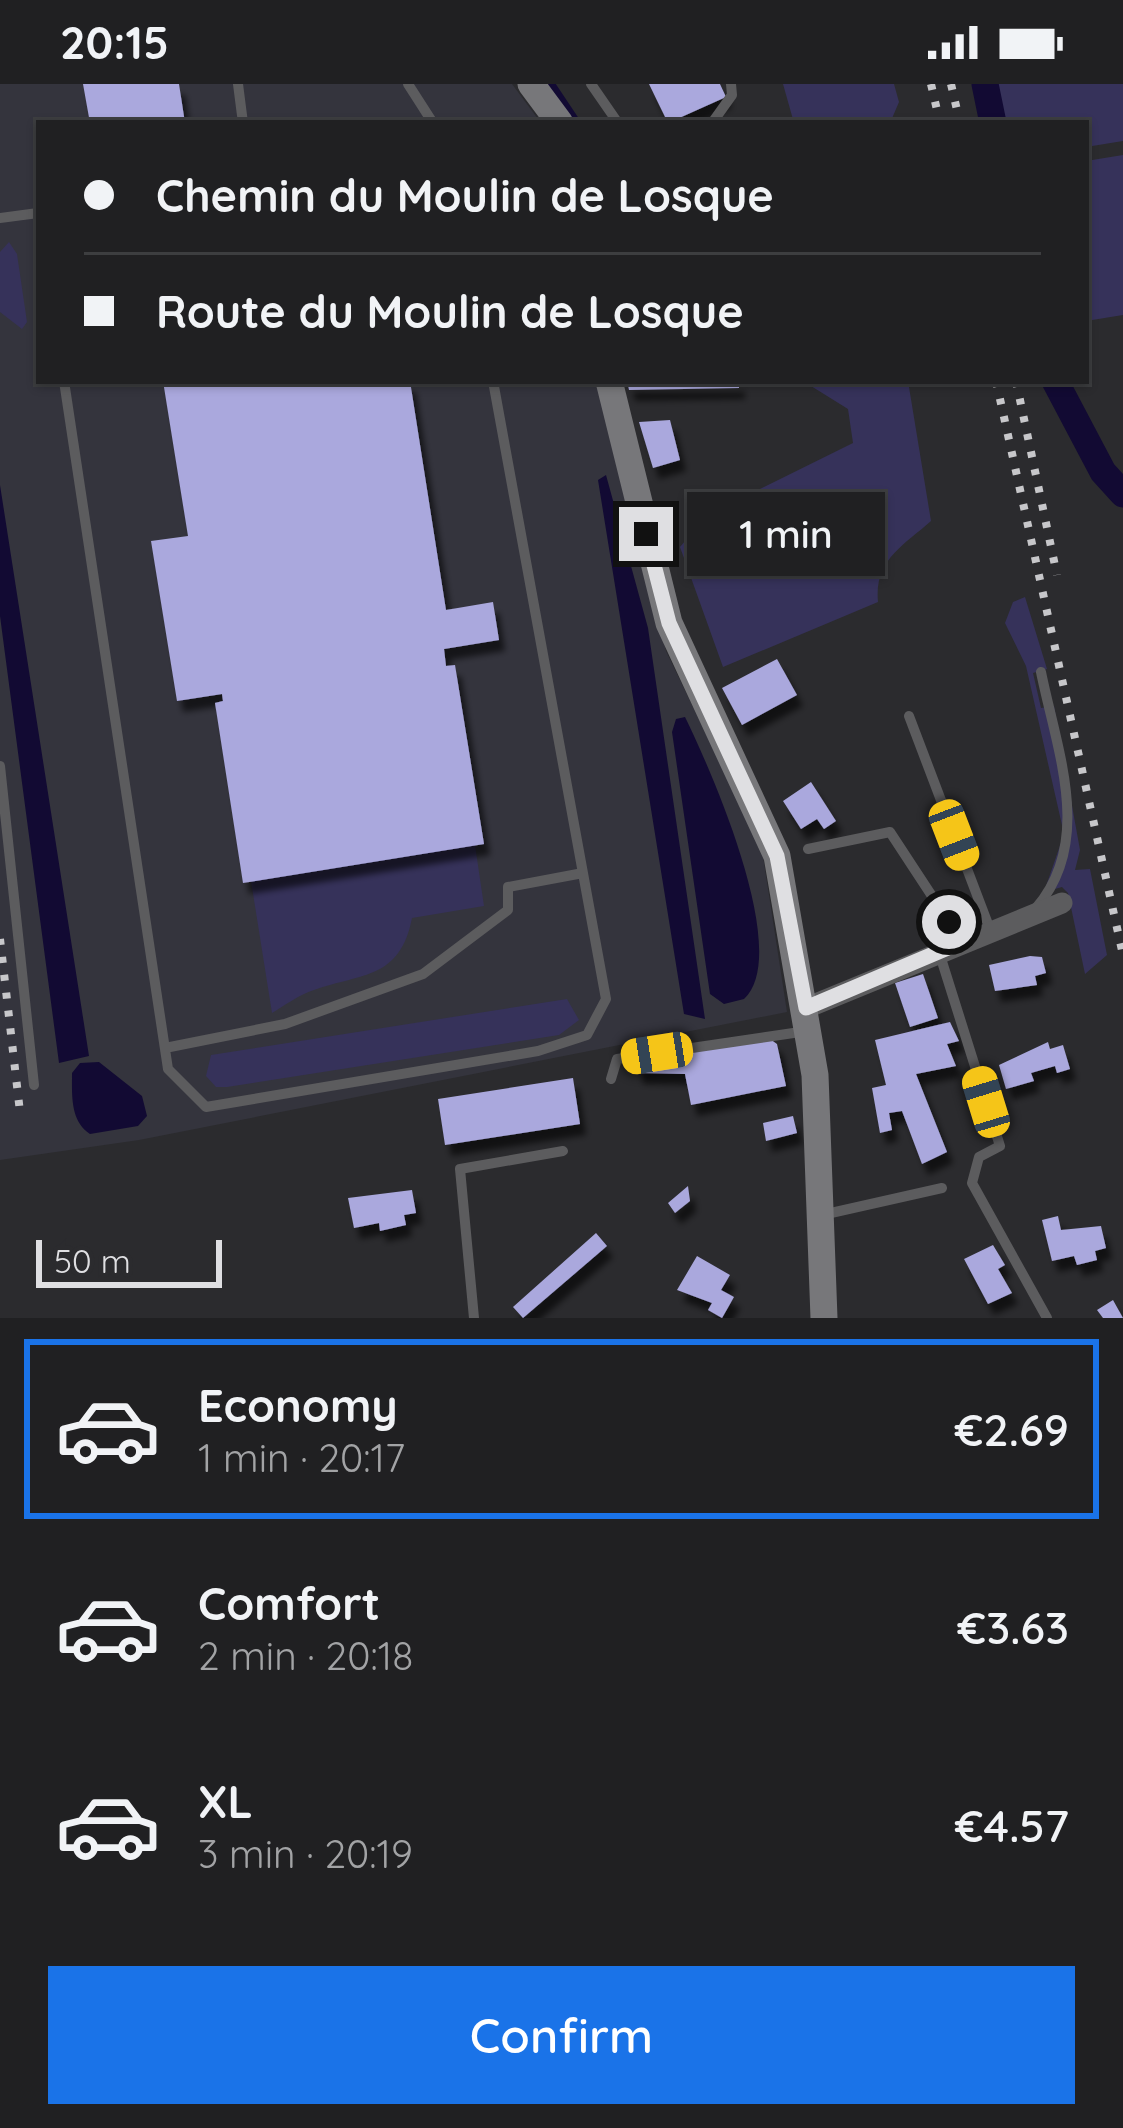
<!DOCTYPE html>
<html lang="en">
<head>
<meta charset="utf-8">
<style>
  :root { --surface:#202022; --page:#28282a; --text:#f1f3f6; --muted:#a2a3a5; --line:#3d3e40; --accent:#1a73e8 }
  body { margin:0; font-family:Quicksand,sans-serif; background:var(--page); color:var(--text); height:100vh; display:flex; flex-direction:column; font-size:45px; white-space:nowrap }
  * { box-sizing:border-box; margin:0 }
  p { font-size:39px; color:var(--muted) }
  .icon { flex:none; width:66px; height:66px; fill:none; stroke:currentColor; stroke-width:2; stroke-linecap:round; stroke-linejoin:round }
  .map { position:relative; height:1234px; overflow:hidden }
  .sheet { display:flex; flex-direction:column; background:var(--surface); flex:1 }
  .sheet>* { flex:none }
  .hud { position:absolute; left:36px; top:36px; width:1053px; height:264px; border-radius:0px; box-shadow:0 3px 9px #0004,0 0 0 3px var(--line); display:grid; align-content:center; height:264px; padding:0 48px; background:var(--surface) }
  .scale { position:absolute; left:36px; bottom:30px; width:186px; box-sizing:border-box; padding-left:12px; border:6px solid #dfdfe2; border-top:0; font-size:33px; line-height:42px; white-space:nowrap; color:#dfdfe2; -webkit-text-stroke:9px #2b2b2e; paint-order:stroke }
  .end { position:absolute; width:54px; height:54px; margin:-27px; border:15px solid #dfdfe2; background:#111; box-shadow:0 0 0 6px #111 }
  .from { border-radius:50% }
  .bubble { position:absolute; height:84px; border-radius:0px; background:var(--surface); box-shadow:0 3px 9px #0004,0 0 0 3px var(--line); font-size:39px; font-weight:600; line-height:84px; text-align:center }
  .car { position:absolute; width:36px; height:72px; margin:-36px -18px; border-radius:15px; box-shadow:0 0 9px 3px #0007; background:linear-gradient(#f5c518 24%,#345 0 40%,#f5c518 0 76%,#345 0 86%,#f5c518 0) }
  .hud b { display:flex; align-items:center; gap:42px; height:114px; font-size:45px }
  .hud b+b { border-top:3px solid var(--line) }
  .hud i { width:30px; height:30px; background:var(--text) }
  ul { padding:21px 0 0; list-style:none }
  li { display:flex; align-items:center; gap:36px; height:180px; margin:0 24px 18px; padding:0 24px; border:6px solid transparent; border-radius:0px }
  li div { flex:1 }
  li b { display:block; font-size:45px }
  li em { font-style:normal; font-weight:600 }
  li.on { border-color:var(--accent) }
  li>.icon { width:108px; height:108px; stroke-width:1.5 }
  .button { display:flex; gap:24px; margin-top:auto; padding:24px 48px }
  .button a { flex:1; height:138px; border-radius:0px; background:var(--accent); color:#fff; font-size:48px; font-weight:600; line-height:138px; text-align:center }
  .status { display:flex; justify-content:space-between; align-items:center; height:84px; padding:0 60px; background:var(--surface); direction:ltr }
  .status svg { height:33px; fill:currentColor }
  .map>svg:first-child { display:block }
</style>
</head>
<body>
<div class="status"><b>20:15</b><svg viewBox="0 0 49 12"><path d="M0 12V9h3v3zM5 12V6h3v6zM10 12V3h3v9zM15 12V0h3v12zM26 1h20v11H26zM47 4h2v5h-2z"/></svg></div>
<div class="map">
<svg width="1123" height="1234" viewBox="0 0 1123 1234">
  <defs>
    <filter id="shadow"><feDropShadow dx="6" dy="11" stdDeviation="3" flood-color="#0009"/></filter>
  </defs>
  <rect width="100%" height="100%" fill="#2b2b2e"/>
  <path fill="#34343d" d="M0,0H512L541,39H39V297H599L666,567L762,766L787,928L139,1056L0,1076Z"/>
  <path fill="#36325a" d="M783,0H894L899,18L890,39H794Z
    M994,0H1123V57L1086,63V39H1003Z
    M1123,71V231L1086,237V77Z
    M9,158L17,170L27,238L22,245L0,228V168Z
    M803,297H908L931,437C903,462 874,476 878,518L723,583L680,463L707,431L853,359L848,325Z
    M1025,513L1047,585L1033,589L1041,624L1054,622L1080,766L1075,786L1090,785L1107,871L1085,890L1068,809L1062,803L1044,808L1064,750L1026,582L1005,539L1013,518Z
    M475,761L484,822L412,834C400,895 363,889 314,906C299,911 285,921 272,929L251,797Z
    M567,915L579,936L559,951L227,1003H216L206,992L211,971Z"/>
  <path fill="#120a33" d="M606,391L648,544L705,935L684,930L598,396Z
    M0,401L89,972L59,979L0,532Z
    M685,633C710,684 793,870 744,915L724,920L710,910L672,648L676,635Z
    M99,978L142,1012L147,1032L138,1042L90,1050C70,1037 72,1011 72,989L80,979Z"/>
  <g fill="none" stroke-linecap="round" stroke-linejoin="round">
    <path stroke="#120a33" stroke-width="8" d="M551,0L577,39"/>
    <path stroke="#120a33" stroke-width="27" d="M985,0L993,39
      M1055,297L1103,388L1123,410"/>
  </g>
  <path fill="#aaa8dd" filter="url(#shadow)" d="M83,0H179L185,39H90Z
    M649,0H720L726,13L668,39Z
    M163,297H410L446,526L493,518L499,556L444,565L446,582L455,581L484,760L243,799L215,619L223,617L222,610L177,617L151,457L188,452Z
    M627,297H739V304L629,306Z
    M670,336L680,376L653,384L639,338Z
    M777,575L797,611L742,641L722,604Z
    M811,698L836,737L824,745L817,735L801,745L783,717Z
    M1030,872L1042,873L1046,889L1035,892L1037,901L995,907L989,881Z
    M923,890L938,934L910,943L895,899Z
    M950,938L959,957L947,960L956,982L916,990L947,1068L922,1080L902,1027L889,1029L892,1046L880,1049L872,1004L886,1001L875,956Z
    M770,955L777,960L786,1002L691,1021L685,990L637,989L635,975Z
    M1048,958L1050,965L1063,961L1070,985L1057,989L1055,982L1031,989L1034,997L1006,1005L999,981Z
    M573,994L580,1040L445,1061L438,1015Z
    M793,1032L797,1049L766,1057L763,1039Z
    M688,1102L690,1117L675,1129L668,1119Z
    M412,1106L416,1129L404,1131L406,1141L380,1147L379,1139L354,1144L348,1114Z
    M1058,1132L1061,1146L1101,1142L1106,1164L1095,1167L1097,1176L1077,1181L1074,1172L1052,1177L1042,1136Z
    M596,1149L607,1162L523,1234L513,1223Z
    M993,1161L1005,1181L998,1185L1012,1209L988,1220L964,1175Z
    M697,1172L730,1191L721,1206L734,1213L722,1234L708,1226L712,1219L677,1206Z
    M1113,1216L1123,1234H1103L1097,1226Z"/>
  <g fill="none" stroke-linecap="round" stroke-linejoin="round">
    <path stroke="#5c5c5e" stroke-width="10" d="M238,0L243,39
      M408,0L433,39
      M591,0L618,39
      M712,39L732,11L731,0
      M0,134L38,129L39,133
      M64,297L168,985L206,1023L538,967L587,951L606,915L493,297
      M909,632L991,848
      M0,682L34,1001
      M808,765L890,748L949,838L950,863
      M1036,824C1094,757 1057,667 1041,588
      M939,868L1000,1062L979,1073L972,1099L1047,1234
      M165,964L285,940L423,890L508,826V803L583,789
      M611,995L617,975L807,947
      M822,1131L942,1104
      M474,1234L460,1085L563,1067"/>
    <path stroke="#5c5c5e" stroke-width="21" d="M806,924L1062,819"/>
    <path stroke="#77777a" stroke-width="27" d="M531,0L560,39
      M609,297L669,539L777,772L815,991L824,1234"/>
    <path stroke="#c7c7ca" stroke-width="8" stroke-dasharray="6 12" stroke-linecap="butt" d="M931,0L940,39
      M951,0L960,39
      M996,297L1123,871
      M1016,297L1057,491
      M0,855L20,1028"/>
  </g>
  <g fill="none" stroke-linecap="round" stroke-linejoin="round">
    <path stroke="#dfdfe2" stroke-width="15" d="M646,450L669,539L777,772L806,924L950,863L949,838"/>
  </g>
</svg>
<div class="scale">50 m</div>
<i class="end from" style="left:949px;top:838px"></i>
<i class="end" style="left:646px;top:450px"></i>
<div class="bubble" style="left:687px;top:408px;width:198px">1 min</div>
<i class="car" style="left:954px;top:751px;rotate:159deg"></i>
<i class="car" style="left:657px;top:969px;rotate:261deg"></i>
<i class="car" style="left:986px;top:1018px;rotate:343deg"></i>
<div class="hud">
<b><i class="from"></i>Chemin du Moulin de Losque</b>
<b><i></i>Route du Moulin de Losque</b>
</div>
</div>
<section class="sheet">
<ul>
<li class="on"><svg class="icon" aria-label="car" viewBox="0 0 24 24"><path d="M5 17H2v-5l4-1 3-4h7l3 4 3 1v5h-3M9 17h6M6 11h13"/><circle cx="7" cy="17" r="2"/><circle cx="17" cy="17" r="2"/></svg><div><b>Economy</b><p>1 min · 20:17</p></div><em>€2.69</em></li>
<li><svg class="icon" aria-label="car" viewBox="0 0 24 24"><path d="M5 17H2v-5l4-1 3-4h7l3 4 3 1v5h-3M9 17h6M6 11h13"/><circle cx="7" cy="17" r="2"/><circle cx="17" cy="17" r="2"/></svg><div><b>Comfort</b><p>2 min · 20:18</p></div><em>€3.63</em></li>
<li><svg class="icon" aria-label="car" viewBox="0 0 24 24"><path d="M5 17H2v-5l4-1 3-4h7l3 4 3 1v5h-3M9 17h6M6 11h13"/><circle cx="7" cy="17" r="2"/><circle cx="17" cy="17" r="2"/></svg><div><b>XL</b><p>3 min · 20:19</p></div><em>€4.57</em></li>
</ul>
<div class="button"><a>Confirm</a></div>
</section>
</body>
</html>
